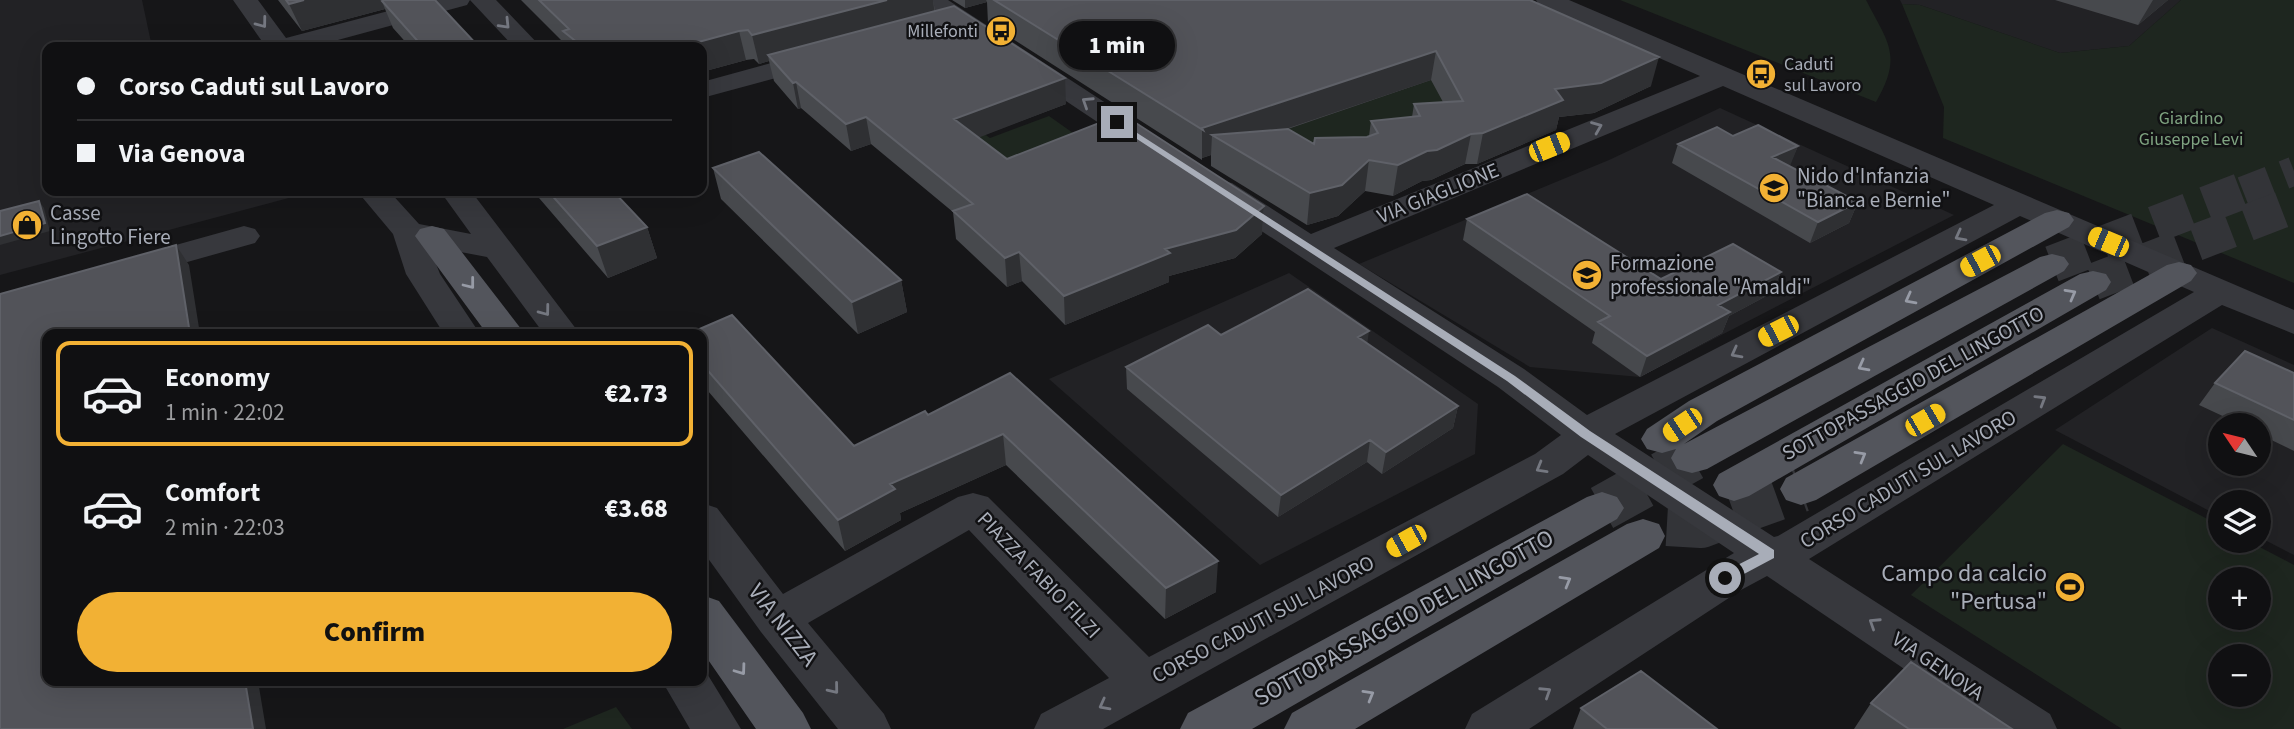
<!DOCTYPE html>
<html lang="en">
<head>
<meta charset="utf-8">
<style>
  :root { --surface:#101012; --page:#19191b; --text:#f1f3f6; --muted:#9c9d9f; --line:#303032; --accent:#f2b134 }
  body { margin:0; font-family:"Source Sans 3",sans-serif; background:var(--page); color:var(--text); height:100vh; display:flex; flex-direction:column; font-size:26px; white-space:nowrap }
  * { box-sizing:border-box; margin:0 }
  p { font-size:23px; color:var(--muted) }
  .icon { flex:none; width:38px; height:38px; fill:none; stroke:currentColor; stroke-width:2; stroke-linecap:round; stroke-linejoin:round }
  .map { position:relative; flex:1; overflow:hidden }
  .drawer { position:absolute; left:42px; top:329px; width:665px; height:357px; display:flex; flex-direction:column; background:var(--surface); border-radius:14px; box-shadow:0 7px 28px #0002,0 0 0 2px var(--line) }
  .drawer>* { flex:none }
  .hud { position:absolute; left:42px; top:42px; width:665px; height:154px; border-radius:14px; box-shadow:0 7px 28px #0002,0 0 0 2px var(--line); display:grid; align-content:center; height:154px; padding:0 35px; background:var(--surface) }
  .needle { width:46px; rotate:305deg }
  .tools { position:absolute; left:2208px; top:413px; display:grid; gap:14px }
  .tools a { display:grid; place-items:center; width:63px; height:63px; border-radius:50%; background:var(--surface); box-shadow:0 7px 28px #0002,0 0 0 2px var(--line); font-size:35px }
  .end { position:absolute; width:32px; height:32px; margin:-16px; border:9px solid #a8adb8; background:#111; box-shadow:0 0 0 4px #111 }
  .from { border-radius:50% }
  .bubble { position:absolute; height:49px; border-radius:24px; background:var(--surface); box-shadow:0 7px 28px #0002,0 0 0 2px var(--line); font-size:23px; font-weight:800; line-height:49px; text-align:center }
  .car { position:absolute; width:21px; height:42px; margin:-21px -10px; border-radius:9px; box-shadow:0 0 5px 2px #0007; background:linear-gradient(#f5c518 24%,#345 0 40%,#f5c518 0 76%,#345 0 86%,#f5c518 0) }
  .hud b { display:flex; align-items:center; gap:24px; height:66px; font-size:26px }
  .hud b+b { border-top:2px solid var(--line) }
  .hud i { width:18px; height:18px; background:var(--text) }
  ul { padding:12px 0 0; list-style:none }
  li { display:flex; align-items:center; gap:21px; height:105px; margin:0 14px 10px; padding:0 21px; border:4px solid transparent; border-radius:14px }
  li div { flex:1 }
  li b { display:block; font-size:26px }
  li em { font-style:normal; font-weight:800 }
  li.selected { border-color:var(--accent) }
  li>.icon { width:63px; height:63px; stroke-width:1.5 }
  .primary-button { display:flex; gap:14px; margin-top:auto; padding:14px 35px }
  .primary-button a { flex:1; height:80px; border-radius:42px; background:var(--accent); color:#111; font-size:28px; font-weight:800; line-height:80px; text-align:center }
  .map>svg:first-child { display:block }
</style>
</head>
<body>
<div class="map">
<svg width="2294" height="729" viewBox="0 0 2294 729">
  <rect width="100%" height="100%" fill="#161618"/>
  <path fill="#222225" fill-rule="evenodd" d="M0,0H142L152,47H47V191H315L0,275Z
    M1900,0H2181L2129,46L2060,53L1920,5L1902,4Z
    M1720,108L1954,215L1640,377L1530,367L1359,264L1609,160Z
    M1289,273L1478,404L1475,454L1260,565L1049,379Z
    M2212,328L2294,365V555L2259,537V502H2221V517L2055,430ZM2221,425H2259V464H2221Z"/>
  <path fill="#1e261f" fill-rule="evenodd" d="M1620,0H1866C1888,43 1903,55 1876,102Z
    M2181,0H2294V283L1943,138L1944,107L1902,4L1920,5L2060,53L2129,46Z
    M1489,60L1549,86L1354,168L1273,134Z
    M1049,116L1090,145L1020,189L958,139L980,131L990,138Z
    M2063,444L2221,526V541H2248L2294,565V729H2122L1911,595ZM2221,579H2259V618H2221ZM2221,656H2259V695H2221Z
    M616,707L632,729H563Z"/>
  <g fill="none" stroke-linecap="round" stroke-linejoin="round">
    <path stroke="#333438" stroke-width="29" stroke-dasharray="29 15" stroke-linecap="butt" d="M2243,191L2294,171"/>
    <path stroke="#333438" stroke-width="37" stroke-dasharray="37 18" stroke-linecap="butt" d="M2052,264L2247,189
      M2093,282L2294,205"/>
    <path stroke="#333438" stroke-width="46" stroke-dasharray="46 23" stroke-linecap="butt" d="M1602,508L1692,458
      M1667,523L1701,525L1801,489"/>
    <path fill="#37383d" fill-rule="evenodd" d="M233,0H258L286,38L430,0H496L541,47H514L470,0L467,5L312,47H266Z
      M919,0H948L1161,139L1166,145L1161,151L1151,154L1141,151L922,5Z
      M1536,0H1569L2294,310V334L2222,305L1809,559L2050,714L2057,729H1993L1767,576L1741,590L1529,729H1465L1472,714L1734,553L1588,455L1563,474L1103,729H1034L1041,714L1109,678L969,530L808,623L884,714L891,729H838L761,632L702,550V503L717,508L783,594L958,497L973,493L988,497L1149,657L1535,454L1561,435L1498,387L1210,197L1206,190L1210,183L1221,181L1232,183L1311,234L1700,76L1539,5ZM1723,86L1994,205L1587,415L1524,369L1334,248ZM2020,216L2194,292L1778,536L1774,537L1615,434Z
      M819,50L828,52L832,58L828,64L702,98V82Z
      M357,191H389L419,224L471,234L440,191H471L580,334H544L487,257L429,246L440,274L480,334H444L406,274L393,234Z
      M244,226L255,229L260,236L255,243L134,277L122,274L117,267L122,260Z
      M703,667L741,729H690L662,681H702Z"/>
    <path fill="#53555c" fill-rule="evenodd" d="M2057,210L2069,213L2074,220L2069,227L1717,421L1684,444L2040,257L2052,254L2064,257L2069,264L2064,271L1707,469L1692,473L1677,469L1671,458L1676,449L1662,453L1647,449L1641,439L1647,429L1689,401L2045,213Z
      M432,226L444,229L525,334H487L415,236L420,229Z
      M2179,262L2191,265L2197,273L2191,281L1816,500L1801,505L1786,500L1780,489L1786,478L2167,265Z
      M2093,271L2106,274L2111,282L2106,290L1749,496L1734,501L1719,496L1713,485L1719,474L2080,274Z
      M1602,492L1617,497L1624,508L1617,519L1252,729H1180L1188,713L1587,497Z
      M1643,519L1659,524L1665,536L1659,548L1355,729H1284L1292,713L1627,524Z
      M702,595L719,601L803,713L811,729H756L702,651Z"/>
  </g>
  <path fill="#47494d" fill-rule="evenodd" d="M278,0H435L479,47H410L393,28L385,9L302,31Z
    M521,0H933L935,11L1066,104L978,137L1007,159L1264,206L1262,234L1235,258L1169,276V282L1065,325L1022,281L1007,287L956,239L953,212L871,144L851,151L801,108L798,109L774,81L769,61L759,64L754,59L746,60L702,72V47H568Z
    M952,0H1530L1651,86L1594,113L1559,117L1556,130L1477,164H1465L1431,180L1422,181L1393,196L1365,191L1338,216L1307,225L1211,166V155L1202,158V160L988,23L987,2L965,8ZM1431,80L1443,102L1414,104L1412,117L1371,121L1369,136L1367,137L1314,144L1288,129Z
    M2055,0H2168L2138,25Z
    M1733,136L1798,146L1789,166L1858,202L1849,223L1810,243L1672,163L1678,144Z
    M713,168L901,280L907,312L858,334L721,199Z
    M533,191H613L647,227L657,258L608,278Z
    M1467,219L1661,279L1781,272L1772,293L1729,316L1722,333L1640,377L1592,343L1595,332L1463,240Z
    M702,334L854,446L928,415L1010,373L1216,592L1165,619L1006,465L900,513L901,520L845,551L702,384Z
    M1221,335L1367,343L1458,406L1453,428L1382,474L1367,462L1278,517L1127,389L1126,367Z
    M2294,372V451L2259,434V425H2242L2199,405L2215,383Z
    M1871,703L2012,729H1854Z
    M1581,708L1717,729H1573Z"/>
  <path fill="#2f3033" d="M304,0H417L382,1L385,9L302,31L289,4Z
    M887,0H933L935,16L768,55L769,61L759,64L752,35Z
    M965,0H986L987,2L965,8Z
    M2153,0H2168L2138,25Z
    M739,31L746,60L702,72V47H680Z
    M1436,51L1431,80L1232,147L1212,135L1211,155L1202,158V128Z
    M1659,57L1651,86L1594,113L1559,117L1556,130L1477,164L1483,133L1555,89Z
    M1065,78L1066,104L957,146L954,119Z
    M796,82L801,108L798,109L793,83Z
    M866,117L871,144L851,151L846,124Z
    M1471,134L1465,164L1431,180L1422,181L1393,196L1398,165L1427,151Z
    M1798,146L1790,166L1765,177L1772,157Z
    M1369,160L1365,191L1338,216L1307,225L1310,193Z
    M39,201L44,208L50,231L0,245V236Z
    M1858,202L1849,223L1810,243L1818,222Z
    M1264,206L1262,234L1235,258L1169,276V282L1065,325L1064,296Z
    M647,227L657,258L608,278L597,246Z
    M176,245L189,265L200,334H190Z
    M1019,252L1022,281L1007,287L1005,258Z
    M1781,272L1772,293L1729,316L1722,333L1640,377L1647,356L1718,305Z
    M901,280L907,312L858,334L852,302Z
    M1369,331L1366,353L1358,337Z
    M1458,406L1453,428L1382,474L1386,452Z
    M1003,434L1006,465L900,513L901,520L845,551L838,520L890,484Z
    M1370,440L1367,462L1278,517L1281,495Z
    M1218,561L1216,592L1165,619L1166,588Z
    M245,681H258L266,729H253Z"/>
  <path fill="#525359" stroke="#5f6168" stroke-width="2" d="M286,0H304L289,4Z
    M384,0H435L479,47H423L382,1Z
    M539,0H887L752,35L748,30L739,31L680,47H583L563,31L569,29Z
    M994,0H1530L1659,57L1601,83L1555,89L1563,100L1483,133L1471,134L1437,150L1427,151L1398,165L1369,160L1342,185L1310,193L1212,135L1288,129L1314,144L1315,138L1367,137L1378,133L1371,121L1420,116L1414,104L1463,101L1436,51L1202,128L1203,130Z
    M954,6L1065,78L954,119L1007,159L1122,114L1264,206L1236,230L1165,249L1170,253L1064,296L1019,252L1005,258L953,211L973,204L866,117L846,124L796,82L793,83L768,55Z
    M1758,125L1798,146L1772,157L1858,202L1818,222L1678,144L1717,127L1733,136Z
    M759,152L901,280L852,302L713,168Z
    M548,191H613L647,227L597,246Z
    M1527,194L1661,279L1733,244L1781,272L1718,305L1730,312L1647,356L1598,322L1610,316L1467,219Z
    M39,201L45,223L0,236V211Z
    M176,245L190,334H47V681H245L253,729H0V294Z
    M1308,289L1369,331L1358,337L1458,406L1386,452L1370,440L1281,495L1126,367L1208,325L1221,335Z
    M732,315L854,446L925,411L928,415L1010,373L1218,561L1166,588L1003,434L890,484L895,489L838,520L702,364V334H688Z
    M2245,351L2294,373V420L2215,383Z
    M1911,662L2012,729H1909L1871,703Z
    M1641,671L1717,729H1607L1581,708Z"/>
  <defs><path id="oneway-chevron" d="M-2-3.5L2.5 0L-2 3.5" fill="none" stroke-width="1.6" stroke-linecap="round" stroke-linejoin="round" transform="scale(1.75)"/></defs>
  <g stroke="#757881">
    <use href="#oneway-chevron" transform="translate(262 23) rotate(53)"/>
    <use href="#oneway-chevron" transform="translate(505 24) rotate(46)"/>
    <use href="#oneway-chevron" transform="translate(1087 102) rotate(-147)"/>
    <use href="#oneway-chevron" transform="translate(1597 127) rotate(-22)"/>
    <use href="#oneway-chevron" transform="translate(1960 236) rotate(152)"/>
    <use href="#oneway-chevron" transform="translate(545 311) rotate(53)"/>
    <use href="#oneway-chevron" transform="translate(1736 353) rotate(152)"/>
    <use href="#oneway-chevron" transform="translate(2041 400) rotate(-31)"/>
    <use href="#oneway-chevron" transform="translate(1541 468) rotate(150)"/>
    <use href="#oneway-chevron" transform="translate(1874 623) rotate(-147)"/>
    <use href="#oneway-chevron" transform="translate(834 689) rotate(51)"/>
    <use href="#oneway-chevron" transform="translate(1546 692) rotate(-33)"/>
    <use href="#oneway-chevron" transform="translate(1104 705) rotate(152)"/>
  </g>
  <g stroke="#979ba6">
    <use href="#oneway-chevron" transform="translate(470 284) rotate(52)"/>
    <use href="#oneway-chevron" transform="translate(2071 294) rotate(-29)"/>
    <use href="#oneway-chevron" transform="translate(1910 299) rotate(152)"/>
    <use href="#oneway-chevron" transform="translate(1863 366) rotate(152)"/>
    <use href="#oneway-chevron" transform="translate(1861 456) rotate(-30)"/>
    <use href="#oneway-chevron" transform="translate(1566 581) rotate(-30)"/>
    <use href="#oneway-chevron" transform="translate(741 670) rotate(54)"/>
    <use href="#oneway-chevron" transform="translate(1369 695) rotate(-30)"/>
  </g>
  <path fill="#a8adb8" d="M1117,120L1515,376L1590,431L1774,550V558L1729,582H1720V574L1759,554L1581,437L1507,381L1114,124L1113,122Z"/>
  <defs>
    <g id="bus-disc" transform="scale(1.575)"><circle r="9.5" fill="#f2b134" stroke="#111113"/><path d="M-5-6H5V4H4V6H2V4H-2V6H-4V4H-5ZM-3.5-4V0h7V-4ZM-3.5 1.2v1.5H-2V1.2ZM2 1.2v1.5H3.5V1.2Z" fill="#111"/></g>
    <g id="school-disc" transform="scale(1.575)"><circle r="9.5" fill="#f2b134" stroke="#111113"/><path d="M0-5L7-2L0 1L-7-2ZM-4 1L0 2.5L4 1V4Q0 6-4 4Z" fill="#111"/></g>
    <g id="shop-disc" transform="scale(1.575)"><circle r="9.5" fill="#f2b134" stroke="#111113"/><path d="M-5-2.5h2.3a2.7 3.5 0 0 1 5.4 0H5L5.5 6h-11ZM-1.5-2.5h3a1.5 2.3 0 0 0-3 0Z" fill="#111"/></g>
    <g id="stadium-disc" transform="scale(1.575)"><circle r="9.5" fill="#f2b134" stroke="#111113"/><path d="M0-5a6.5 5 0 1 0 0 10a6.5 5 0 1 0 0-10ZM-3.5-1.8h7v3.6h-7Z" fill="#111"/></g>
  </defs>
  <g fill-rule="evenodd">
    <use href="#bus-disc" x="1001" y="31"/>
    <use href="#bus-disc" x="1761" y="74"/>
    <use href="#school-disc" x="1774" y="188"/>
    <use href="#shop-disc" x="27" y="225"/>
    <use href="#school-disc" x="1587" y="275"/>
    <use href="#stadium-disc" x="2070" y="587"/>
  </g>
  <g text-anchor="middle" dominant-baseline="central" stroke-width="5" stroke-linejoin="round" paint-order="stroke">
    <g font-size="18" fill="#a8adb8" stroke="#111113" text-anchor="end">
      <text x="978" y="31">Millefonti</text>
      <text x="1784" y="64" text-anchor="start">Caduti<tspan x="1784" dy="21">sul Lavoro</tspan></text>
    </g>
    <g font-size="18" fill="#7fa381" stroke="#111113">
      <text x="2191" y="118">Giardino<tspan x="2191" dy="21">Giuseppe Levi</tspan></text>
    </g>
    <g font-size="21" fill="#a8adb8" stroke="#111113" text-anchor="start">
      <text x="1797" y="176">Nido d'Infanzia<tspan x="1797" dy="24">"Bianca e Bernie"</tspan></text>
      <text x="50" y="213">Casse<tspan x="50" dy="24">Lingotto Fiere</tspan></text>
      <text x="1610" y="263">Formazione<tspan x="1610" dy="24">professionale "Amaldi"</tspan></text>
    </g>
    <g font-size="21" fill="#a8adb8" stroke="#111113">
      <text transform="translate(1438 193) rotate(-22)">VIA GIAGLIONE</text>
      <text transform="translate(1913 383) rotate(-29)">SOTTOPASSAGGIO DEL LINGOTTO</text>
      <text transform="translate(1908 479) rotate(-31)">CORSO CADUTI SUL LAVORO</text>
      <text transform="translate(1039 575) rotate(46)">PIAZZA FABIO FILZI</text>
      <text transform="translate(1263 619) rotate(-28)">CORSO CADUTI SUL LAVORO</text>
      <text transform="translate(1938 666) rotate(34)">VIA GENOVA</text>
    </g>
    <g font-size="24" fill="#a8adb8" stroke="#111113" text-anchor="end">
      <text x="2047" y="573">Campo da calcio<tspan x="2047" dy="28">"Pertusa"</tspan></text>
    </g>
    <g font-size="24" fill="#a8adb8" stroke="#111113">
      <text transform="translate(1404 618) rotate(-29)">SOTTOPASSAGGIO DEL LINGOTTO</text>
      <text transform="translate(783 625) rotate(52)">VIA NIZZA</text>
    </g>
  </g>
</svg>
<div class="tools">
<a><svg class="needle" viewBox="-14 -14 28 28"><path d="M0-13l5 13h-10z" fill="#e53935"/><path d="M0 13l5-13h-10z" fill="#9c9d9f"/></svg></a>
<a><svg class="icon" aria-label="layers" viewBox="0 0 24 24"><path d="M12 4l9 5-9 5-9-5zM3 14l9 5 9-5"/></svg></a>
<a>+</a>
<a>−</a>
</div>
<i class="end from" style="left:1725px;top:578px"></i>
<i class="end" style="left:1117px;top:122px"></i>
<div class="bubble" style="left:1059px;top:21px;width:116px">1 min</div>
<i class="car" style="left:1549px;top:147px;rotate:68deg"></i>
<i class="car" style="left:2108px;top:242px;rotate:293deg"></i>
<i class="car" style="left:1980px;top:261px;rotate:242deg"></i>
<i class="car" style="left:1778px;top:331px;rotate:243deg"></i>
<i class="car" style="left:1925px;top:420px;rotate:60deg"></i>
<i class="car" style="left:1682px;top:425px;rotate:236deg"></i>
<i class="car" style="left:1406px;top:541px;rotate:241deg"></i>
<div class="hud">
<b><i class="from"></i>Corso Caduti sul Lavoro</b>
<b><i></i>Via Genova</b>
</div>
<section class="drawer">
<ul>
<li class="selected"><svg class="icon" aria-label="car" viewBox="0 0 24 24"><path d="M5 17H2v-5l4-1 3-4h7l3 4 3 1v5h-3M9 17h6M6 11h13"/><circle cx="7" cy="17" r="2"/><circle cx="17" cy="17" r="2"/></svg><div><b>Economy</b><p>1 min · 22:02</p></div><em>€2.73</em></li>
<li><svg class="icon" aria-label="car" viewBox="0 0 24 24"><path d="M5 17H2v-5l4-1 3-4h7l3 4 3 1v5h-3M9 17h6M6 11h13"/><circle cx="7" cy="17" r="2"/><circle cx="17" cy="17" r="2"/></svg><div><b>Comfort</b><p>2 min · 22:03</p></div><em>€3.68</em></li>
</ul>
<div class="primary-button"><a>Confirm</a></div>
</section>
</div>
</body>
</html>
